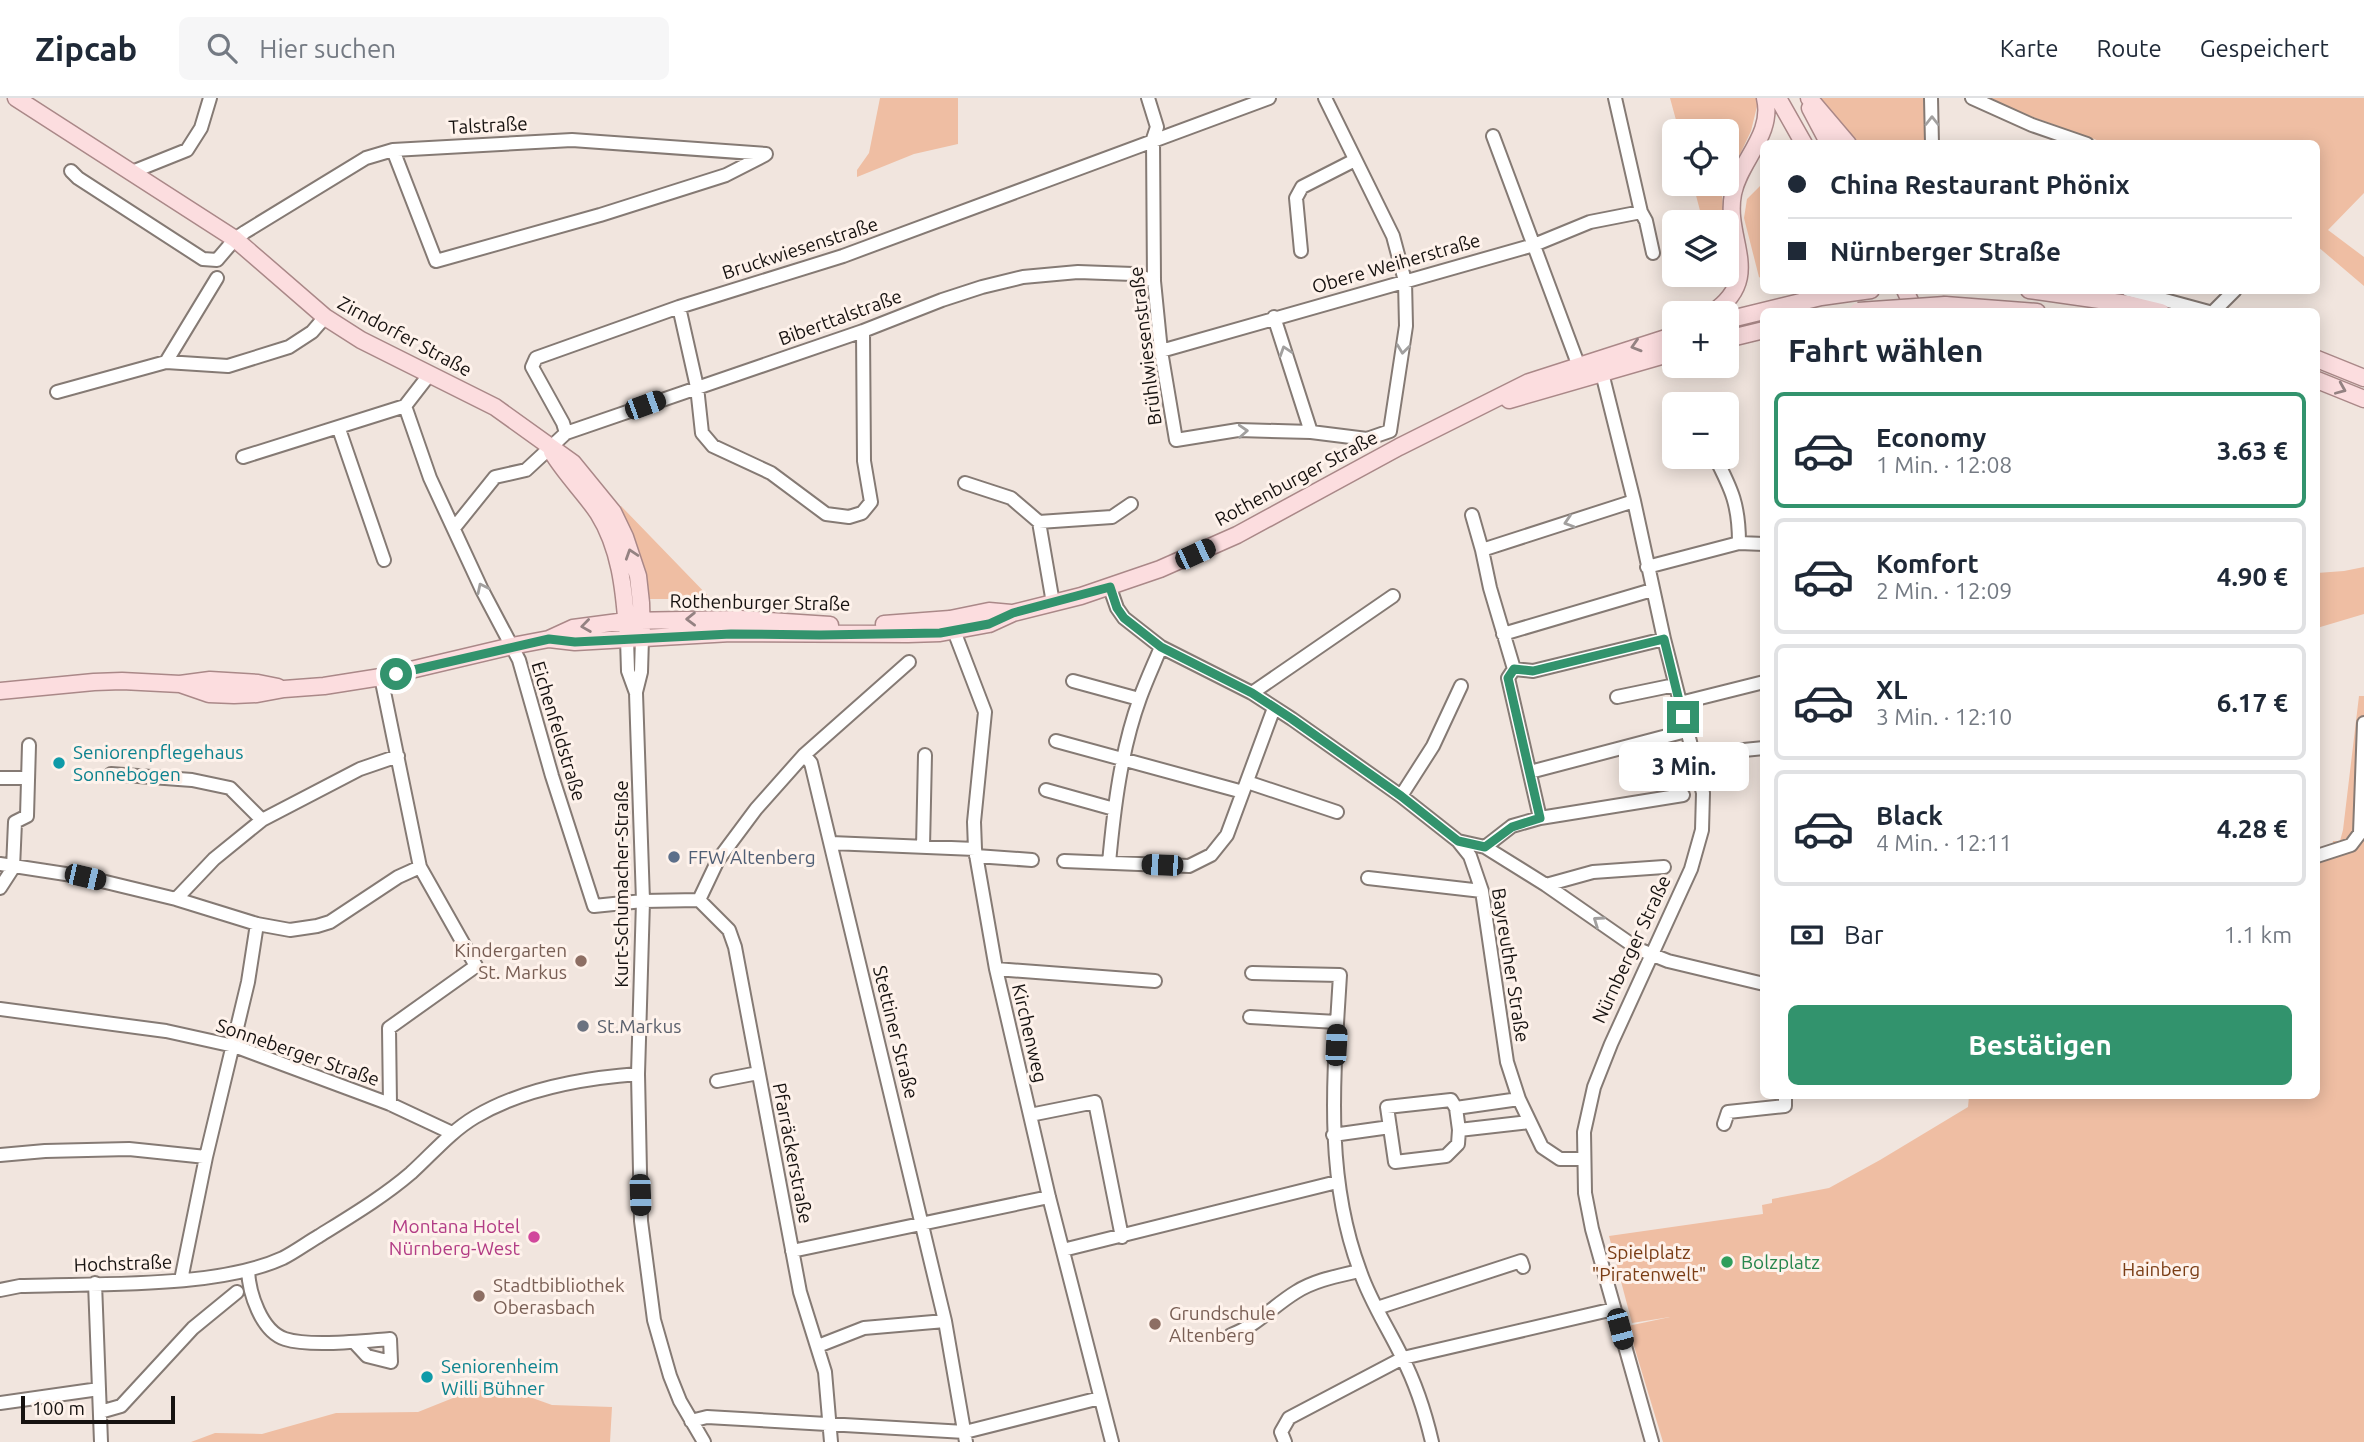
<!DOCTYPE html>
<html lang="de">
<head>
<meta charset="utf-8">
<style>
  :root { --surface:#fff; --page:#f6f6f7; --text:#1f2937; --muted:#747a83; --line:#e0e1e3; --accent:#32936d }
  body { margin:0; font-family:Ubuntu,sans-serif; background:var(--page); color:var(--text); height:100vh; display:flex; flex-direction:column; font-size:26px; white-space:nowrap }
  * { box-sizing:border-box; margin:0 }
  p { font-size:23px; color:var(--muted) }
  .icon { flex:none; width:38px; height:38px; fill:none; stroke:currentColor; stroke-width:2; stroke-linecap:round; stroke-linejoin:round }
  .map { position:relative; flex:1; overflow:hidden }
  .panel { position:absolute; left:1760px; top:210px; width:560px; height:791px; display:flex; flex-direction:column; background:var(--surface); border-radius:10px; box-shadow:0 4px 18px #0003 }
  .panel>* { flex:none }
  .guide { position:absolute; left:1760px; top:42px; width:560px; height:154px; border-radius:10px; box-shadow:0 4px 18px #0003; display:grid; align-content:center; height:154px; padding:0 28px; background:var(--surface) }
  .tools { position:absolute; left:1662px; top:21px; display:grid; gap:14px }
  .tools a { display:grid; place-items:center; width:77px; height:77px; border-radius:10px; background:var(--surface); box-shadow:0 4px 18px #0003; font-size:35px }
  .scale { position:absolute; left:21px; bottom:18px; width:154px; box-sizing:border-box; padding-left:7px; border:4px solid #161210; border-top:0; font-size:19px; line-height:24px; white-space:nowrap; color:#161210; -webkit-text-stroke:5px #fef2eb; paint-order:stroke }
  .end { position:absolute; width:32px; height:32px; margin:-16px; border:9px solid #32936d; background:#fff; box-shadow:0 0 0 4px #fff }
  .from { border-radius:50% }
  .bubble { position:absolute; height:49px; border-radius:10px; background:var(--surface); box-shadow:0 4px 18px #0003; font-size:23px; font-weight:700; line-height:49px; text-align:center }
  .car { position:absolute; width:21px; height:42px; margin:-21px -10px; border-radius:9px; box-shadow:0 0 5px 2px #0007; background:linear-gradient(#222 24%,#8ab4d8 0 40%,#222 0 76%,#8ab4d8 0 86%,#222 0) }
  .guide b { display:flex; align-items:center; gap:24px; height:66px; font-size:26px }
  .guide b+b { border-top:2px solid var(--line) }
  .guide i { width:18px; height:18px; background:var(--text) }
  ul { padding:0; list-style:none }
  li { display:flex; align-items:center; gap:21px; height:116px; margin:0 14px 10px; padding:0 14px; border:4px solid var(--line); border-radius:10px }
  li div { flex:1 }
  li b { display:block; font-size:26px }
  li em { font-style:normal; font-weight:700 }
  li.selected { border-color:var(--accent) }
  li>.icon { width:63px; height:63px; stroke-width:1.5 }
  h2 { padding:0 28px; font-size:32px; line-height:84px }
  .pay { display:flex; align-items:center; gap:18px; height:77px; padding:0 28px; font-size:26px }
  .pay p { margin-inline-start:auto }
  .primary-button { display:flex; gap:14px; margin-top:auto; padding:14px 28px }
  .primary-button a { flex:1; height:80px; border-radius:10px; background:var(--accent); color:#fff; font-size:28px; font-weight:700; line-height:80px; text-align:center }
  header { display:flex; align-items:center; gap:42px; box-sizing:border-box; height:98px; padding:0 35px; background:var(--surface); border-bottom:2px solid var(--line) }
  header strong { font-size:33px }
  nav { display:flex; gap:38px; margin-inline-start:auto; font-size:24px }
  .search { width:490px; height:63px; background:var(--page); display:flex; align-items:center; gap:18px; box-sizing:border-box; padding:0 24px; border-radius:10px; color:var(--muted); font-size:26px }
  .map>svg:first-child { display:block }
</style>
</head>
<body>
<header>
<strong>Zipcab</strong>
<div class="search"><svg class="icon" aria-label="search" viewBox="0 0 24 24"><circle cx="10" cy="10" r="6"/><path d="M15 15l6 6"/></svg>Hier suchen</div>
<nav><a>Karte</a><a>Route</a><a>Gespeichert</a></nav>
</header>
<div class="map">
<svg width="2364" height="1344" viewBox="0 0 2364 1344">
  <rect width="100%" height="100%" fill="#f1e5de"/>
  <path fill="#efbea3" d="M880,0H958V46L914,56L857,79V72L869,55Z
    M1670,0H1759L1751,33L1727,84V33H1679Z
    M1817,0H1926L1927,45H1852Z
    M1980,0H2364V95L2328,132L2364,159V188L2317,148V46L2105,45Z
    M1693,86H1726L1722,95L1724,124H1703Z
    M1760,88H1764V182L1759,179L1744,120L1747,101Z
    M621,408L711,501H647L617,412Z
    M2364,469V516L2317,530V475L2344,473Z
    M2359,598H2364V1344H1663L1628,1228L1670,1219L1632,1225L1609,1138L1763,1116L1762,1107L1772,1105V1101L1829,1090L1880,1062L1968,1009L1969,998H2317V759L2332,751L2333,743H2340L2343,732Z
    M473,1292H510L552,1307L612,1309L610,1344H191L215,1335L262,1336L336,1315L418,1314Z"/>
  <g fill="none" stroke-linecap="round" stroke-linejoin="round">
    <g stroke="#857a74" stroke-width="16">
      <path id="minor" d="M1148,0L1157,29L1153,41L1154,183L1161,253L1176,342L1238,332L1311,334L1367,341L1390,333L1406,228L1405,183L1393,138L1325,0
        M1615,0L1641,114L1646,123L1653,155
        M1931,0L1932,46
        M1972,0L2032,27L2087,46
        M1493,38L1581,274
        M393,52L436,163L600,117L726,77L765,57
        M71,73L78,80L203,161L217,162L235,141L245,134L366,60L393,52L572,42L766,56
        M132,74L187,52L201,30L210,0
        M1301,153L1296,100L1302,89L1355,62
        M2128,192L2209,214
        M679,209L697,289L702,335L713,348L771,375L826,416L849,419L862,415L871,404L864,363L863,233
        M2213,214L2235,192
        M1274,219L1311,334
        M1161,253L1534,147L1590,124L1641,114
        M166,264L217,180
        M1600,267L1634,403L1664,541L1703,695L1702,732L1691,771L1611,946L1594,989L1584,1034L1585,1095L1592,1131L1652,1344
        M429,277L405,308L430,380L482,492L519,562L552,678L594,808L643,803L699,802L718,762L756,711L804,657L909,564
        M57,294L166,264L228,268L289,249L312,234L325,219
        M339,331L384,462
        M566,335L563,325L532,269L536,260L679,209L843,158L1269,0
        M243,359L405,308
        M965,385L1011,400L1039,424L1053,505
        M1634,403L1482,452L1490,490L1514,571L1533,573L1664,541
        M1472,417L1482,452
        M1039,424L1112,419L1131,406
        M454,430L495,379L526,372L566,335L863,233L942,202L982,189L1023,179L1078,174L1133,176L1154,183
        M1739,445L1764,446
        M1647,469L1739,445C1739,407 1732,392 1715,359
        M1110,490L1117,510L1124,520L1161,549L1252,595L1292,621L1401,698L1458,743L1485,749L1546,787L1638,851L1668,863L1764,886
        M954,533L985,614L974,724L975,751L996,871L1049,1099L1112,1344
        M1503,536L1652,492
        M627,541L628,573L636,595L643,803L638,976L641,1123L654,1222L670,1278L680,1303L704,1344
        M1514,571L1508,580L1540,720
        M381,579L420,769L476,868L389,930L390,1006
        M1073,583L1139,601
        M636,594L641,574L642,540
        M1252,595L1393,498
        M1617,599L1675,587
        M1680,605L1764,584
        M1056,643L1243,694
        M804,657L811,665L945,1223L966,1344
        M1693,657L1764,650
        M1530,674L1686,633
        M111,676L192,682L230,690L262,722
        M0,680H27
        M1247,684L1337,714
        M1046,692L1114,711
        M1401,698L1433,648L1461,588
        M1458,743L1470,758L1482,793L1507,964L1519,1001L1542,1049L1560,1061H1583
        M831,745L975,751
        M923,749L925,657
        M1485,749L1512,728L1540,720L1683,697
        M976,758L1032,762
        M2317,758L2351,747L2360,735L2364,625
        M1064,763L1189,768L1211,757L1227,737L1274,610
        M1109,765C1114,710 1121,652 1140,600C1146,583 1154,566 1161,549
        M0,766L85,779L176,801L257,826L290,832L317,828L330,824L398,779L420,769
        M1368,780L1482,793
        M1546,787L1593,774L1664,769
        M0,790L13,770L15,724L27,718L29,647
        M176,801L214,761L262,722L360,671L398,658
        M699,802L729,832L735,849L800,1194L825,1274L831,1344
        M996,871L1155,883
        M1252,875L1340,877C1334,977 1324,1077 1360,1173C1370,1203 1388,1230 1402,1259C1416,1286 1425,1314 1432,1344
        M0,911L166,933L234,948L390,1006L452,1035
        M1250,919L1337,924
        M717,983L758,975
        M1519,1001L1456,1010L1459,1032L1529,1024
        M1456,1010L1451,1002L1387,1009L1395,1064L1446,1058L1458,1046L1459,1032
        M1030,1017L1095,1004L1122,1139
        M1724,1026L1728,1014L1785,1008V998
        M1333,1037L1390,1029
        M0,1057L45,1053L129,1051L206,1059
        M1063,1152L1337,1084
        M792,1153L1049,1099
        M248,1172C249,1195 261,1233 285,1241C310,1249 363,1243 390,1241L391,1264L367,1258L354,1244
        M181,1182L206,1059L248,884L257,826
        M95,1185L101,1344
        M0,1192L20,1188C96,1185 215,1191 283,1160C295,1154 307,1145 319,1138C351,1118 383,1099 411,1075C432,1056 450,1034 475,1019C522,991 584,980 638,976
        M1377,1210L1521,1163L1523,1169
        M1231,1237C1256,1228 1273,1208 1296,1194C1315,1182 1338,1178 1359,1173
        M818,1248L864,1230L945,1223
        M0,1305L99,1291
        M100,1314L121,1308L193,1230L237,1194
        M691,1323L707,1319L965,1334L1100,1300
        M1285,1344L1281,1334L1289,1320L1403,1260L1614,1211"/>
    </g>
    <g stroke="#a88" stroke-width="19">
      <path id="major" d="M16,0L235,141L325,219L361,242L495,309L573,365L613,414L625,439L638,478L641,505L642,540
        M1778,0L1804,46
        M1809,0L1848,46
        M1810,10L1829,46
        M1905,192L1915,214
        M2029,192L2128,206L2161,214
        M1945,207L2037,214
        M1712,215C1765,179 1724,142 1733,96C1739,63 1774,37 1765,0
        M1727,222L1821,199L1871,192
        M1727,241L1764,232
        M2317,261L2364,280
        M2317,282L2364,301
        M1509,302L1675,254
        M552,354C565,376 584,394 598,415C620,450 624,491 627,531
        M884,526L950,521L989,513L1011,515
        M549,541L575,544L731,535L908,536L940,535L989,526L1013,515L1081,498L1160,471L1237,437L1399,349L1529,284L1675,237
        M180,586L209,596L234,597L257,596L284,591L324,588L381,579L512,548L549,541L573,530L626,523L741,521L830,527
        M0,593L94,584L122,583L180,586L210,582L258,585L278,589"/>
    </g>
    <use href="#minor" stroke="#fff" stroke-width="12"/>
    <use href="#major" stroke="#fcdddf" stroke-width="16"/>
    <g stroke="#a88" stroke-width="19" stroke-linecap="butt">
      <path id="major-bridge" d="M1858,213L1945,207"/>
    </g>
    <use href="#major-bridge" stroke="#fcdddf" stroke-width="16"/>
  </g>
  <defs><path id="oneway-chevron" d="M-2-3.5L2.5 0L-2 3.5" fill="none" stroke-width="1.6" stroke-linecap="round" stroke-linejoin="round" transform="scale(1.75)"/></defs>
  <g stroke="#a2a09f">
    <use href="#oneway-chevron" transform="translate(1932 23) rotate(-90)"/>
    <use href="#oneway-chevron" transform="translate(1403 251) rotate(97)"/>
    <use href="#oneway-chevron" transform="translate(1285 253) rotate(-108)"/>
    <use href="#oneway-chevron" transform="translate(1243 333) rotate(-3)"/>
    <use href="#oneway-chevron" transform="translate(1569 424) rotate(162)"/>
    <use href="#oneway-chevron" transform="translate(482 490) rotate(-116)"/>
    <use href="#oneway-chevron" transform="translate(1598 823) rotate(-145)"/>
  </g>
  <g stroke="#948282">
    <use href="#oneway-chevron" transform="translate(1636 248) rotate(163)"/>
    <use href="#oneway-chevron" transform="translate(2341 291) rotate(23)"/>
    <use href="#oneway-chevron" transform="translate(631 456) rotate(-108)"/>
    <use href="#oneway-chevron" transform="translate(691 521) rotate(179)"/>
    <use href="#oneway-chevron" transform="translate(586 528) rotate(172)"/>
  </g>
  <g fill="none" stroke-linecap="round" stroke-linejoin="round">
    <path stroke="#32936d" stroke-width="9" d="M396,576L549,541L575,544L731,536L820,537L940,535L989,526L1013,515L1110,489L1117,510L1124,520L1161,549L1252,595L1292,621L1401,698L1458,743L1485,749L1512,729L1540,720L1508,580L1514,571L1533,573L1664,541L1683,619"/>
  </g>
  <g fill="#0f9aa8" stroke="#fef2eb" stroke-width="2.5">
    <circle cx="59" cy="665" r="7"/>
    <circle cx="427" cy="1279" r="7"/>
  </g>
  <circle fill="#5c6f8a" stroke="#fef2eb" stroke-width="2.5" cx="674" cy="759" r="7"/>
  <g fill="#8d6e63" stroke="#fef2eb" stroke-width="2.5">
    <circle cx="581" cy="863" r="7"/>
    <circle cx="479" cy="1198" r="7"/>
    <circle cx="1155" cy="1226" r="7"/>
  </g>
  <circle fill="#6b7280" stroke="#fef2eb" stroke-width="2.5" cx="583" cy="928" r="7"/>
  <circle fill="#d1479c" stroke="#fef2eb" stroke-width="2.5" cx="534" cy="1139" r="7"/>
  <circle fill="#2e9e5b" stroke="#fef2eb" stroke-width="2.5" cx="1727" cy="1164" r="7"/>
  <g text-anchor="middle" dominant-baseline="central" stroke-width="6" stroke-linejoin="round" paint-order="stroke">
    <g font-size="19" fill="#161210" stroke="#fef2eb">
      <text transform="translate(488 27) rotate(-3)">Talstraße</text>
      <text transform="translate(800 150) rotate(-18)">Bruckwiesenstraße</text>
      <text transform="translate(1396 165) rotate(-16)">Obere Weiherstraße</text>
      <text transform="translate(840 219) rotate(-20)">Biberttalstraße</text>
      <text transform="translate(405 238) rotate(28)">Zirndorfer Straße</text>
      <text transform="translate(1145 248) rotate(-97)">Brühlwiesenstraße</text>
      <text transform="translate(1296 380) rotate(-28)">Rothenburger Straße</text>
      <text transform="translate(760 504) rotate(1)">Rothenburger Straße</text>
      <text transform="translate(559 633) rotate(73)">Eichenfeldstraße</text>
      <text transform="translate(621 786) rotate(-90)">Kurt-Schumacher-Straße</text>
      <text transform="translate(1631 851) rotate(-65)">Nürnberger Straße</text>
      <text transform="translate(1511 867) rotate(81)">Bayreuther Straße</text>
      <text transform="translate(896 934) rotate(76)">Stettiner Straße</text>
      <text transform="translate(1030 935) rotate(77)">Kirchenweg</text>
      <text transform="translate(298 954) rotate(19)">Sonneberger Straße</text>
      <text transform="translate(793 1055) rotate(79)">Pfarräckerstraße</text>
      <text transform="translate(123 1165) rotate(-2)">Hochstraße</text>
    </g>
    <g font-size="19" fill="#0d838f" stroke="#fef2eb" text-anchor="start">
      <text x="73" y="654">Seniorenpflegehaus<tspan x="73" dy="22">Sonnebogen</tspan></text>
      <text x="441" y="1268">Seniorenheim<tspan x="441" dy="22">Willi Bühner</tspan></text>
    </g>
    <g font-size="19" fill="#4e5e75" stroke="#fef2eb" text-anchor="start">
      <text x="688" y="759">FFW Altenberg</text>
    </g>
    <g font-size="19" fill="#785e54" stroke="#fef2eb" text-anchor="start">
      <text x="567" y="852" text-anchor="end">Kindergarten<tspan x="567" dy="22">St. Markus</tspan></text>
      <text x="493" y="1187">Stadtbibliothek<tspan x="493" dy="22">Oberasbach</tspan></text>
      <text x="1169" y="1215">Grundschule<tspan x="1169" dy="22">Altenberg</tspan></text>
    </g>
    <g font-size="19" fill="#5b616d" stroke="#fef2eb" text-anchor="start">
      <text x="597" y="928">St.Markus</text>
    </g>
    <g font-size="19" fill="#b23c85" stroke="#fef2eb" text-anchor="end">
      <text x="520" y="1128">Montana Hotel<tspan x="520" dy="22">Nürnberg-West</tspan></text>
    </g>
    <g font-size="19" fill="#7a3d15" stroke="#fef2eb">
      <text x="1649" y="1154">Spielplatz<tspan x="1649" dy="22">"Piratenwelt"</tspan></text>
      <text x="2161" y="1171">Hainberg</text>
    </g>
    <g font-size="19" fill="#27864d" stroke="#fef2eb" text-anchor="start">
      <text x="1741" y="1164">Bolzplatz</text>
    </g>
  </g>
</svg>
<div class="tools">
<a><svg class="icon" aria-label="locate" viewBox="0 0 24 24"><circle cx="12" cy="12" r="6"/><path d="M12 2v4M12 18v4M2 12h4M18 12h4"/></svg></a>
<a><svg class="icon" aria-label="layers" viewBox="0 0 24 24"><path d="M12 4l9 5-9 5-9-5zM3 14l9 5 9-5"/></svg></a>
<a>+</a>
<a>−</a>
</div>
<div class="scale">100 m</div>
<i class="end from" style="left:396px;top:576px"></i>
<i class="end" style="left:1683px;top:619px"></i>
<div class="bubble" style="left:1619px;top:644px;width:130px">3 Min.</div>
<i class="car" style="left:645px;top:307px;rotate:70deg"></i>
<i class="car" style="left:1195px;top:456px;rotate:65deg"></i>
<i class="car" style="left:1162px;top:767px;rotate:272deg"></i>
<i class="car" style="left:85px;top:779px;rotate:103deg"></i>
<i class="car" style="left:1336px;top:947px;rotate:3deg"></i>
<i class="car" style="left:640px;top:1097px;rotate:178deg"></i>
<i class="car" style="left:1620px;top:1231px;rotate:165deg"></i>
<div class="guide">
<b><i class="from"></i>China Restaurant Phönix</b>
<b><i></i>Nürnberger Straße</b>
</div>
<section class="panel">
<h2>Fahrt wählen</h2>
<ul>
<li class="selected"><svg class="icon" aria-label="car" viewBox="0 0 24 24"><path d="M5 17H2v-5l4-1 3-4h7l3 4 3 1v5h-3M9 17h6M6 11h13"/><circle cx="7" cy="17" r="2"/><circle cx="17" cy="17" r="2"/></svg><div><b>Economy</b><p>1 Min. · 12:08</p></div><em>3.63 €</em></li>
<li><svg class="icon" aria-label="car" viewBox="0 0 24 24"><path d="M5 17H2v-5l4-1 3-4h7l3 4 3 1v5h-3M9 17h6M6 11h13"/><circle cx="7" cy="17" r="2"/><circle cx="17" cy="17" r="2"/></svg><div><b>Komfort</b><p>2 Min. · 12:09</p></div><em>4.90 €</em></li>
<li><svg class="icon" aria-label="car" viewBox="0 0 24 24"><path d="M5 17H2v-5l4-1 3-4h7l3 4 3 1v5h-3M9 17h6M6 11h13"/><circle cx="7" cy="17" r="2"/><circle cx="17" cy="17" r="2"/></svg><div><b>XL</b><p>3 Min. · 12:10</p></div><em>6.17 €</em></li>
<li><svg class="icon" aria-label="car" viewBox="0 0 24 24"><path d="M5 17H2v-5l4-1 3-4h7l3 4 3 1v5h-3M9 17h6M6 11h13"/><circle cx="7" cy="17" r="2"/><circle cx="17" cy="17" r="2"/></svg><div><b>Black</b><p>4 Min. · 12:11</p></div><em>4.28 €</em></li>
</ul>
<div class="pay"><svg class="icon" aria-label="cash" viewBox="0 0 24 24"><path d="M3 7h18v10H3z"/><circle cx="12" cy="12" r="2"/></svg>Bar<p>1.1 km</p></div>
<div class="primary-button"><a>Bestätigen</a></div>
</section>
</div>
</body>
</html>
